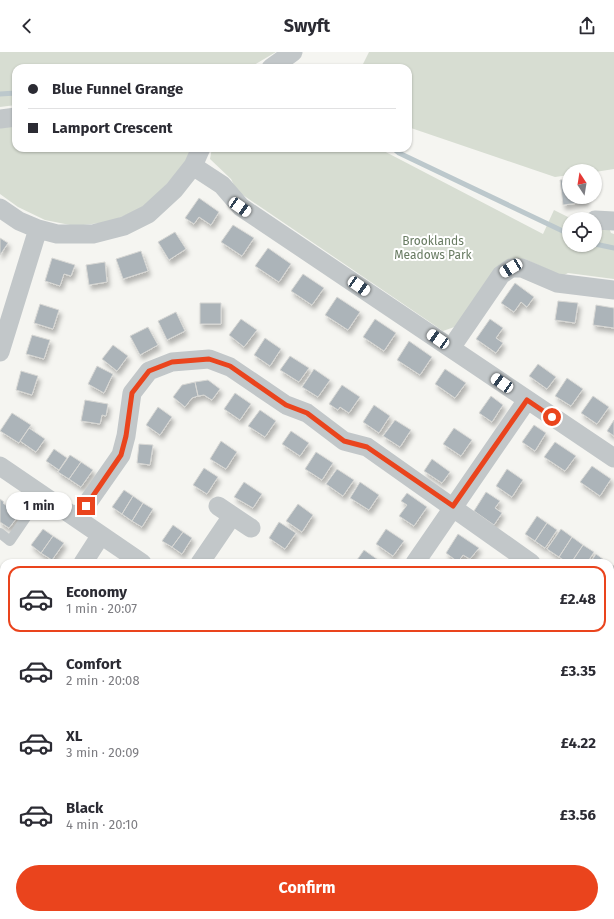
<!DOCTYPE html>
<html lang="en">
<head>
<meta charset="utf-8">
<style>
  :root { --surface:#fff; --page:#f2f2f3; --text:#2b2b33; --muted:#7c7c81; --line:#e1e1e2; --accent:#ea441d }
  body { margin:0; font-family:"Fira Sans",sans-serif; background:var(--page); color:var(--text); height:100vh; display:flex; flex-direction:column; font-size:15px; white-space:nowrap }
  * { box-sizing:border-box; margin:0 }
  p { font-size:13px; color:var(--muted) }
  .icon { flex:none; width:22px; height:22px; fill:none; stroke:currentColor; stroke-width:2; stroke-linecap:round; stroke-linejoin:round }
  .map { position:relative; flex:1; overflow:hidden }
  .drawer { position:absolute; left:0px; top:507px; width:614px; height:360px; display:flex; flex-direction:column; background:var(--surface); border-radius:12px 12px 0 0; box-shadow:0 1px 3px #0004 }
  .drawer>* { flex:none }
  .hud { position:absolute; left:12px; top:12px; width:400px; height:88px; border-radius:12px; box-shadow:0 1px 3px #0004; display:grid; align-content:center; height:88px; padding:0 16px; background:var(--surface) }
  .needle { width:26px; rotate:348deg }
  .tools { position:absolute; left:562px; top:112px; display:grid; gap:8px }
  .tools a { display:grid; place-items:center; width:40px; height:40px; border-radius:50%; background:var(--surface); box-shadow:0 1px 3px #0004; font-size:20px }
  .end { position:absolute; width:18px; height:18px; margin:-9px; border:5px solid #ea441d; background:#fff; box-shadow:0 0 0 2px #fff }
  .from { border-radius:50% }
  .bubble { position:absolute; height:28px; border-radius:14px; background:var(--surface); box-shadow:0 1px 3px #0004; font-size:13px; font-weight:700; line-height:28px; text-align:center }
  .car { position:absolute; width:12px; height:24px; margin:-12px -6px; border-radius:5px; box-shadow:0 0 3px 1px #0007; background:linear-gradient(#fff 24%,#345 0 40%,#fff 0 76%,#345 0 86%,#fff 0) }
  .hud b { display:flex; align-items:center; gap:14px; height:38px; font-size:15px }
  .hud b+b { border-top:1px solid var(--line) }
  .hud i { width:10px; height:10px; background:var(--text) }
  ul { padding:7px 0 0; list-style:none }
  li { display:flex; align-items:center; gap:12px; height:66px; margin:0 8px 6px; padding:0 8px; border:2px solid transparent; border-radius:12px }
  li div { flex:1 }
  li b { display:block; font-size:15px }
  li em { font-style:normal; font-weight:700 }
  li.active { border-color:var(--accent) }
  li>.icon { width:36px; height:36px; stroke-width:1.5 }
  .button { display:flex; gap:8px; margin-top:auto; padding:8px 16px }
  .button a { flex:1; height:46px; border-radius:24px; background:var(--accent); color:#fff; font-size:16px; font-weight:700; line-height:46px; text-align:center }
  header { display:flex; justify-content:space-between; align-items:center; height:52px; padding:0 16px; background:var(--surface); font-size:18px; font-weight:700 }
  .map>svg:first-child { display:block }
</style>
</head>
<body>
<header><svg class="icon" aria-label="back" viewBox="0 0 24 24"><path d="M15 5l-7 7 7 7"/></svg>Swyft<svg class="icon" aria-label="share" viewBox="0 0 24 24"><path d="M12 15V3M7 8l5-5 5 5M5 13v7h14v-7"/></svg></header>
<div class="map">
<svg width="614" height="867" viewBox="0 0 614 867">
  <defs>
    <filter id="shadow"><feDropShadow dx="2.5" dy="4.5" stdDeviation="2" flood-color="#0004"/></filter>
  </defs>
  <rect width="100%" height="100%" fill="#f5f5f1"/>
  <path fill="#d7ddd2" d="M0,0H276L249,16H16V53L0,55Z
    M369,0H614V117L595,120L569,119V123L555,125L408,75V16H361Z
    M16,71V96H192L188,108L150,151L133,160L109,170L75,174L45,168L18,155L0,142V73Z
    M212,96H378L543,182L554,158L572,167H569V193H595V175L609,176L611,181L614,182V227L568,221L562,224L525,207L500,212L460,273L443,279L237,139L231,127L210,107Z
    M610,736L614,739V867H539L533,863H610Z"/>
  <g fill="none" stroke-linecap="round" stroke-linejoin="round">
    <path stroke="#bcc8cc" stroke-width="5" d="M0,42L16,41
      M393,96L399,101L569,182
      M595,192L614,196"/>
  </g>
  <path fill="#acb4b9" stroke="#d7d7d4" filter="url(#shadow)" d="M569,127V145H586L587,150L563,153L560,128Z
    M199,146L219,160L211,173L199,165L194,172L185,166Z
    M233,173L254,186L242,204L221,190Z
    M175,180L186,197L169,208L158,190Z
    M0,186L8,191L0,203Z
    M268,196L291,212L279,230L255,214Z
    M141,199L148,219L123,227L116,207Z
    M52,206L75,213L71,224L64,222L60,234L45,229Z
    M105,210L107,230L89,233L86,213Z
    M303,222L324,236L312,253L291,239Z
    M515,231L534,245L527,255L521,250L514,260L501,251Z
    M337,245L360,260L348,278L325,263Z
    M558,249L578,251L575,271L555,268Z
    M200,251H221V272H200Z
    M40,252L59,258L53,277L34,271Z
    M596,253L614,256V276L593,273Z
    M176,260L185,279L167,288L158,269Z
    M241,267L257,278L244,295L229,283Z
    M375,267L396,281L384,299L363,285Z
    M490,267L503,276L496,286L503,291L496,301L476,287Z
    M148,275L158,293L140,303L130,284Z
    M32,283L50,288L44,307L26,302Z
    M265,286L281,297L270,314L254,303Z
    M409,289L432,305L420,323L397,308Z
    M113,293L128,304L117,319L102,307Z
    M290,304L309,316L299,330L280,318Z
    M538,312L556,325L547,337L529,324Z
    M97,314L113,322L104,341L88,332Z
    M314,317L330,328L318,345L302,335Z
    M445,317L466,331L455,346L435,332Z
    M21,319L38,324L32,343L16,338Z
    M567,326L583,337L571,354L555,344Z
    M208,328L220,337L212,348L204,343L198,344L195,330Z
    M195,330L198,344L192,346L185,355L173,345L182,333Z
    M342,333L360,345L349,361L340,355L338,358L329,352Z
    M235,341L251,352L240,368L224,357Z
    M491,344L503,353L492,370L479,361Z
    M593,344L609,355L597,372L581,361Z
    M85,348L108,352L106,364L102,363L100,372L81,369Z
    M374,353L390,364L379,381L363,370Z
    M158,355L172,365L160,383L146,373Z
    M260,358L276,369L265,385L248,374Z
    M12,361L31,373L19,391L0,379Z
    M395,368L411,378L400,395L383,384Z
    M614,368V384L607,379Z
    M534,373L546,381L535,399L522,390Z
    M29,376L45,387L36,400L20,389Z
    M454,376L472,388L461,404L443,392Z
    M291,379L309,391L300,404L282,392Z
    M221,389L237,400L226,417L210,407Z
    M555,390L576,404L565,419L544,405Z
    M139,392L153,393L150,413L137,411Z
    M54,397L67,406L59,418L46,409Z
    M316,400L333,411L322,428L305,417Z
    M70,403L81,410L69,427L58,420Z
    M432,407L450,420L442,431L424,419Z
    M81,410L93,418L81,435L69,427Z
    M592,414L611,427L600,444L580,430Z
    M204,416L218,425L207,442L193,433Z
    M337,417L354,428L343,444L326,432Z
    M507,417L523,428L512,445L496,434Z
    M244,430L262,442L253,456L234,445Z
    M360,430L379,443L369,458L350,446Z
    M124,438L133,444L122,462L112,455Z
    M486,440L500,449L495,456L502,461L494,473L474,459Z
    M407,441L427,455L414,474L399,464L407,453L401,449Z
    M133,444L143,451L132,469L122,462Z
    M0,447L4,450L3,451L19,463L9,476L0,470Z
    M143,451L153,457L142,475L132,469Z
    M298,452L313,463L302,480L286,469Z
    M537,464L547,471L535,489L525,482Z
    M279,470L296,481L285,497L269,486Z
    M547,471L557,478L545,496L535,489Z
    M173,473L183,480L172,495L162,489Z
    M43,477L53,484L41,501L31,493Z
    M386,477L404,489L393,504L376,492Z
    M561,477L572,485L559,505L547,497Z
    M183,480L192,486L182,502L172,495Z
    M458,482L479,496L470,507L463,503L458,510L446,501Z
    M53,484L64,491L52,508L41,501Z
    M572,485L583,493L571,511H568L559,505Z
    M583,493L594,500L587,511H571Z
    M364,498L381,510L380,511H362L357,508Z
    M596,502L607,510V511H590Z
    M610,512L614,514V524L610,530Z
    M614,524V543L610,540V530Z
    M0,639L4,642V651L0,657Z
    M610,642L614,644V648L610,654Z
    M0,703L4,705V719L2,722L0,721Z
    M2,800L4,802V814L0,818V803Z
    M39,863H57L53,867H36Z
    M57,863H62L65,867H53Z
    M349,863H363L361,867H346Z
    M363,863H369L375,867H361Z
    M475,863H478L484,867H472Z"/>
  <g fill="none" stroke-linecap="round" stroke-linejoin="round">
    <path stroke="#c2c7c9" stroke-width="10" d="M0,481L10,489L42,442
      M0,737L4,740"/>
    <path stroke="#c2c7c9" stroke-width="19" d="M271,16L293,0
      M0,67L16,65
      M193,114L222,133L241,155L614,406
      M0,156L19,169L38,177L57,182H93L124,174L148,162L174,138L193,114L201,96
      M595,168L614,169
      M451,296L501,223L511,216H522L557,231L614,238
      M0,300L38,177
      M0,414L142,511
      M218,454L251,476
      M77,466L121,403L126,384L132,341L149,319L172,310L209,307L230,315L286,353L307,361L344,389L367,395L531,511
      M83,511L101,483
      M200,511L232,464
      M415,511L527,348
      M610,567L614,569
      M0,682L4,685
      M610,727L614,730
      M293,863L299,867
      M519,863L525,867
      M171,867L174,863
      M325,867L328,863"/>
  </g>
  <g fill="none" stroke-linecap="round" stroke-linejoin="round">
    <path stroke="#ea441d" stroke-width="5" d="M86,454L121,403L126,384L132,341L149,319L172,310L209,307L230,314L286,353L307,361L344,389L367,395L453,454L527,348L552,365"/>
  </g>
  <g text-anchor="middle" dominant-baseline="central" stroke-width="4" stroke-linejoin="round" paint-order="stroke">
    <g font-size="12" fill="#687b62" stroke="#fff">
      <text x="433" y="189">Brooklands<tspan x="433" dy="14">Meadows Park</tspan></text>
    </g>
  </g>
</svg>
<div class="tools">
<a><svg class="needle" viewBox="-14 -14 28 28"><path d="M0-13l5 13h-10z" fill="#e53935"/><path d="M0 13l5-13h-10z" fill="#7c7c81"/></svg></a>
<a><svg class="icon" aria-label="locate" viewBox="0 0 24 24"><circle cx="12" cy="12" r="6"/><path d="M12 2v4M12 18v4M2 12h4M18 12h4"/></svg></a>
</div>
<i class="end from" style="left:552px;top:365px"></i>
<i class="end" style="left:86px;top:454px"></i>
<div class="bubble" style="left:6px;top:440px;width:66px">1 min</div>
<i class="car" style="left:240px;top:155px;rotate:124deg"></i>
<i class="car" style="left:511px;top:216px;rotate:239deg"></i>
<i class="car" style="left:359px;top:234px;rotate:124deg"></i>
<i class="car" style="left:438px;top:287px;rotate:304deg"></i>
<i class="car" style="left:502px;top:331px;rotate:305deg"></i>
<div class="hud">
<b><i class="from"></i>Blue Funnel Grange</b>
<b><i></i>Lamport Crescent</b>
</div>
<section class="drawer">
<ul>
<li class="active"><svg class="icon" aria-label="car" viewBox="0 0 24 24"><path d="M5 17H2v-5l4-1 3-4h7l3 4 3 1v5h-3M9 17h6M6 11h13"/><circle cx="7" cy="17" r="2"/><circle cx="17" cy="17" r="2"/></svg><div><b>Economy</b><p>1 min · 20:07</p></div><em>£2.48</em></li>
<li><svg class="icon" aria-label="car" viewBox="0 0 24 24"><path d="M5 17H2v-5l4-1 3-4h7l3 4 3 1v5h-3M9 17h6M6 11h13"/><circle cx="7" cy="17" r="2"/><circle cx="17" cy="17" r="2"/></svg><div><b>Comfort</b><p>2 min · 20:08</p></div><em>£3.35</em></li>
<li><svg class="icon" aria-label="car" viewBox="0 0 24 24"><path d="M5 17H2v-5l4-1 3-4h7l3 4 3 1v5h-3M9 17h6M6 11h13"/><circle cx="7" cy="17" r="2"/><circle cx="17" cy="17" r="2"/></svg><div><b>XL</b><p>3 min · 20:09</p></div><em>£4.22</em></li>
<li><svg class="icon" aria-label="car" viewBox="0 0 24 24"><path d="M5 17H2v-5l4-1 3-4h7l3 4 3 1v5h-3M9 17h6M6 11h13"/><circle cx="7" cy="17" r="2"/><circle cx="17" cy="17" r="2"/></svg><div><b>Black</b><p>4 min · 20:10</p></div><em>£3.56</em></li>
</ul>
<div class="button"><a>Confirm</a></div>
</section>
</div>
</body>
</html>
